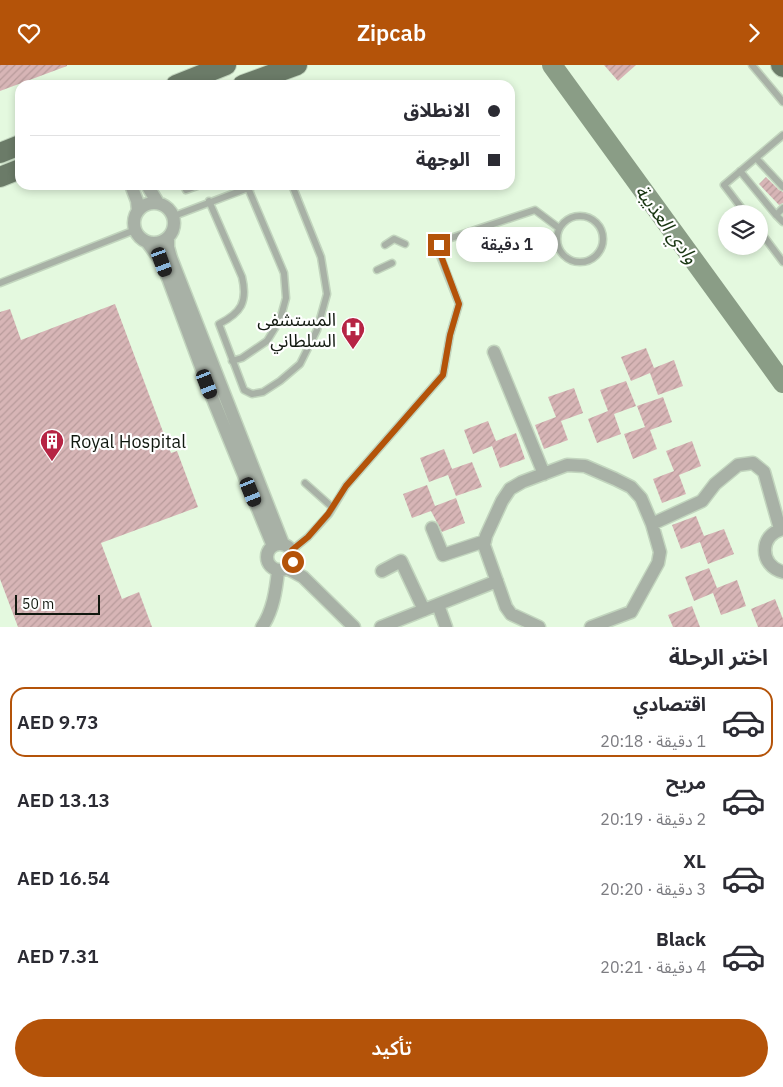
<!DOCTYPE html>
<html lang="ar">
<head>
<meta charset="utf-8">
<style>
  :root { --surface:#fff; --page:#f7f7f7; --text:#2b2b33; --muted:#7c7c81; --line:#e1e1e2; --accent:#b45309 }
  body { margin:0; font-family:"IBM Plex Sans","Noto Sans Arabic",sans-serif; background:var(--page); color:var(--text); direction:rtl; height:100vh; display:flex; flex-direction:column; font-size:19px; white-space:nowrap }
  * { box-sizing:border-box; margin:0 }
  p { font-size:16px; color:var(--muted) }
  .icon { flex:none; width:28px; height:28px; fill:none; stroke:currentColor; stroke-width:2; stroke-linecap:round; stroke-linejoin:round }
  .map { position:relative; height:562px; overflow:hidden; direction:ltr }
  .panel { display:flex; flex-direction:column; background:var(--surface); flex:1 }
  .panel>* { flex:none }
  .banner { position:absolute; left:15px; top:15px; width:500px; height:110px; border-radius:15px; box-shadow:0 2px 8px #0003; direction:rtl; display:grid; align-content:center; height:110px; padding:0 15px; background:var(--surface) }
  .tools { position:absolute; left:718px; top:140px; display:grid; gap:10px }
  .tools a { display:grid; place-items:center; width:50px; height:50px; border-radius:50%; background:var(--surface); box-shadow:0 2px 8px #0003; font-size:25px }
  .scale { position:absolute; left:15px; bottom:12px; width:85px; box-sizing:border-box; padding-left:5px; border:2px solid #11180f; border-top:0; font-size:14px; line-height:18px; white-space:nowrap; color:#11180f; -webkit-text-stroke:4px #fff; paint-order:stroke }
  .end { position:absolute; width:22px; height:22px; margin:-11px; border:6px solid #b45309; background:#fff; box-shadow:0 0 0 2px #fff }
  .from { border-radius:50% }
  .bubble { position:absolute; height:35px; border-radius:18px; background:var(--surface); box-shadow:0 2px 8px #0003; font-size:16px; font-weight:600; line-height:35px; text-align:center; direction:rtl }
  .car { position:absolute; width:15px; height:30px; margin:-15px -8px; border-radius:6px; box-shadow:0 0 4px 1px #0007; background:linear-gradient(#222 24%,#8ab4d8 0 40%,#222 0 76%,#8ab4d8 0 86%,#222 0) }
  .banner b { display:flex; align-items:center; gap:18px; height:48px; font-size:19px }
  .banner b+b { border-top:1px solid var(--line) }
  .banner i { width:12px; height:12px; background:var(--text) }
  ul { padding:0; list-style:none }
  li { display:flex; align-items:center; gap:15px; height:70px; margin:0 10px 8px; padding:0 5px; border:2px solid transparent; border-radius:15px }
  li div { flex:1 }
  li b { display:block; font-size:19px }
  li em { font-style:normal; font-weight:600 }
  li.on { border-color:var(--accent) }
  li>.icon { width:45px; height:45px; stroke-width:1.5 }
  h2 { padding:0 15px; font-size:22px; line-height:60px }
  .action { display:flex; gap:10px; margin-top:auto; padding:10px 15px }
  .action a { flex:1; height:58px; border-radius:30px; background:var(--accent); color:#fff; font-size:20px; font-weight:600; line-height:58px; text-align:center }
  header { display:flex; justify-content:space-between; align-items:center; height:65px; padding:0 15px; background:var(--accent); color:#fff; font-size:22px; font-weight:600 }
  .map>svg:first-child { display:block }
</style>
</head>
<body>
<header><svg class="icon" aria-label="forward" viewBox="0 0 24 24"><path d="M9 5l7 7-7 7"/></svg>Zipcab<svg class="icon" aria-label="heart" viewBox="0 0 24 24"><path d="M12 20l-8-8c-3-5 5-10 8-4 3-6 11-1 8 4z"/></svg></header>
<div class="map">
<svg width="783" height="562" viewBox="0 0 783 562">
  <defs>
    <pattern id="building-hatch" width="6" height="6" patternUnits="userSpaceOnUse" patternTransform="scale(1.25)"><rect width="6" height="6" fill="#d7b5b6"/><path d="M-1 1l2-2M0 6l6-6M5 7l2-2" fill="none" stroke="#b89b9b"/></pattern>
  </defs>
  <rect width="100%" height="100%" fill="#e4f9df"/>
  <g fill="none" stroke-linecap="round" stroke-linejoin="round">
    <path stroke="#8a9d86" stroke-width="20" d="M552,0L783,318"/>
  </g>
  <path fill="url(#building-hatch)" d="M0,0H67V1L0,26Z
    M604,0H636L618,16Z
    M766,112L779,125L783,127V138L779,140L759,119Z
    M115,239L171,388L177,386L198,442L101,478L122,534L139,527L152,562H18L0,514V247L10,244L21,275Z
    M646,283L654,303L674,295L683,321L658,330L650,308L631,316L621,292Z
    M626,316L636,341L614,349L621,369L597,378L588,354L608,346L600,325Z
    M574,323L583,348L561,356L568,375L544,384L535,360L556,352L548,332Z
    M663,332L672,357L650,365L657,384L633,394L624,369L645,362L637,341Z
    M488,356L496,376L516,368L525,394L500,403L492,381L473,389L464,365Z
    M692,376L701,401L679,410L686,429L662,438L653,414L674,406L666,386Z
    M444,384L452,404L472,397L482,422L456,431L448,410L429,417L420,393Z
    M427,420L435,441L456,433L465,458L442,467L431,446L412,453L403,429Z
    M696,451L704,471L724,464L734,489L708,499L700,477L681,484L672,460Z
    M709,503L717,523L737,515L746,541L721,550L713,528L694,536L685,512Z
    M775,534L783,554V562H758L751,544Z
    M692,541L700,562H673L668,550Z"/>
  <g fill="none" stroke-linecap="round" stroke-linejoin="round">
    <g stroke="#c2d5be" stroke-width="9">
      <path id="service" d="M752,0L783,37
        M756,93L783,122
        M740,106L776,150L783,143
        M184,120L186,125L200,120
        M209,136L242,212C248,237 241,248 219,259L244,325L252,329L263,327L280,316L300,299L317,265L327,229L321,192L292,120
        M746,149L724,120L783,70
        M776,150L783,157
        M557 174a23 23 0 1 1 46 0a23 23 0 1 1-46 0Z
        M174,151L256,120
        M759,165L783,197
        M385,180L394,174L405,179
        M377,205L392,198
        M0,218L135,165
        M232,296L242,293L267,276L280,255L286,233L284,208L248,123
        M305,418L332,442
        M292,485L308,472L329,449L346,421L443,310L450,270L459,239L439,188V180L445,175L535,145L559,163"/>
    </g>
    <g stroke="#c2d5be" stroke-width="15">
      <path id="minor" d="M131,120L137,136L138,146
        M147,120L158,138
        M134 158a20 20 0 1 1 40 0a20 20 0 1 1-40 0Z
        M168,173V182L171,193L283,479
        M147,177L162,197L214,337L273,481
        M494,287L544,409
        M652,459L702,436L715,419L738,400L753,398L764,407L780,464
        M432,463L443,490L485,476
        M783,464C759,469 759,501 783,507
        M267 492a13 13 0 1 1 26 0a13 13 0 1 1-26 0Z
        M288,504L303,512L354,562
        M382,506L401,496L424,545
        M438,540L446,562
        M262,562C273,546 276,525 278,506
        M381,562L497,516
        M539,562L511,549L506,542L484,480L486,471L502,436L510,424L522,417L567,400L585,401L615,414L631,422L641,433L652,459L660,487L658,498L631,547L591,562"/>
    </g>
    <g stroke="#c2d5be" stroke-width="22">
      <path id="primary" d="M781,0L783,2
        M176,20L226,0
        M243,20L297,0
        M0,88L20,80
        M0,112L20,104"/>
    </g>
    <use href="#service" stroke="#a8b1a6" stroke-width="6"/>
    <use href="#minor" stroke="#a8b1a6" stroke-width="12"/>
    <use href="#primary" stroke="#6b7b68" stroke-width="20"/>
  </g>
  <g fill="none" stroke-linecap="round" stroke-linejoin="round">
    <path stroke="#b45309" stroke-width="6" d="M293,497V489L292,485L308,472L328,449L346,421L443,310L450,270L459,239L440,188L439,180"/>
  </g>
  <defs>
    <g id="hospital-pin" transform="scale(1.25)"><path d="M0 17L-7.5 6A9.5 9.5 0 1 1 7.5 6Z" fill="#b62444" stroke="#fff"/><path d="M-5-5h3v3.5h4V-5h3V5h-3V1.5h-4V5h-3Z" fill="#fff"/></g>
    <g id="building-pin" transform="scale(1.25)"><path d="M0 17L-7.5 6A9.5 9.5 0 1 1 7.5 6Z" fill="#b62444" stroke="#fff"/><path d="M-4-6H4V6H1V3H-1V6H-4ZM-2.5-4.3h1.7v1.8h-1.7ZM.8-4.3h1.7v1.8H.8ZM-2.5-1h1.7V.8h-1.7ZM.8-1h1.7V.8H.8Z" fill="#fff"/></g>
  </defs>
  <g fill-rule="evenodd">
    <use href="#hospital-pin" x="353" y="264"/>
    <use href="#building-pin" x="52" y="376"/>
  </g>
  <g text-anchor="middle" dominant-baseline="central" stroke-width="4.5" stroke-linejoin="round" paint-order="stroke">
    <g font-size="18" fill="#11180f" stroke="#fff" text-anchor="end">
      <text x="336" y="254">المستشفى<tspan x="336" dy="21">السلطاني</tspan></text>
      <text x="70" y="376" text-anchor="start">Royal Hospital</text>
    </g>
    <g font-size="19" font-style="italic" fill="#193612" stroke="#fff">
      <text transform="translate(667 159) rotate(54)">وادي العذيبة</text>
    </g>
  </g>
</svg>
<div class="tools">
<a><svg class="icon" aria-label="layers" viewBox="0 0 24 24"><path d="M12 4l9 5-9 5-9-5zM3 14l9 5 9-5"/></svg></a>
</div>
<div class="scale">50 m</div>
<i class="end from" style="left:293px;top:497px"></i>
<i class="end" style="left:439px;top:180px"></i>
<div class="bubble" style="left:456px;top:162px;width:102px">1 دقيقة</div>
<i class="car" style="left:162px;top:197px;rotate:160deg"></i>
<i class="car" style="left:207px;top:319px;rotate:159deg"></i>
<i class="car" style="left:251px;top:427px;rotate:158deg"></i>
<div class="banner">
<b><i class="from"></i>الانطلاق</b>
<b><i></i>الوجهة</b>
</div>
</div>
<section class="panel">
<h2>اختر الرحلة</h2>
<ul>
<li class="on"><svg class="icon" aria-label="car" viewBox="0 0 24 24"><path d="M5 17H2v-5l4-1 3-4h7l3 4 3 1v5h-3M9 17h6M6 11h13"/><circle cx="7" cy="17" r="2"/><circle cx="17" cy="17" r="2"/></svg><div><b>اقتصادي</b><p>1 دقيقة · 20:18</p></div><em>AED 9.73</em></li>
<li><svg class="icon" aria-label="car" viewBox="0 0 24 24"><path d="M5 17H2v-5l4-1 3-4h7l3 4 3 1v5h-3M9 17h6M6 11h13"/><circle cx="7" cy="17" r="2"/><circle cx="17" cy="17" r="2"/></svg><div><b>مريح</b><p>2 دقيقة · 20:19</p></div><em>AED 13.13</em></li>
<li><svg class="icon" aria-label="car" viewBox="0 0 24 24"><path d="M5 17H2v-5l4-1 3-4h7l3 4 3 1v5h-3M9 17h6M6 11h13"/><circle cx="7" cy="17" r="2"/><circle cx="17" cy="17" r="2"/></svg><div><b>XL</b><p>3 دقيقة · 20:20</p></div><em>AED 16.54</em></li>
<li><svg class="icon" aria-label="car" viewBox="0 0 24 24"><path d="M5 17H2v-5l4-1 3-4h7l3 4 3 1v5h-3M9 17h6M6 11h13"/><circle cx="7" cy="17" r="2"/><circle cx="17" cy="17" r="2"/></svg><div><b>Black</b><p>4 دقيقة · 20:21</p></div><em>AED 7.31</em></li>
</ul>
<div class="action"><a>تأكيد</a></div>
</section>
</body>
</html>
